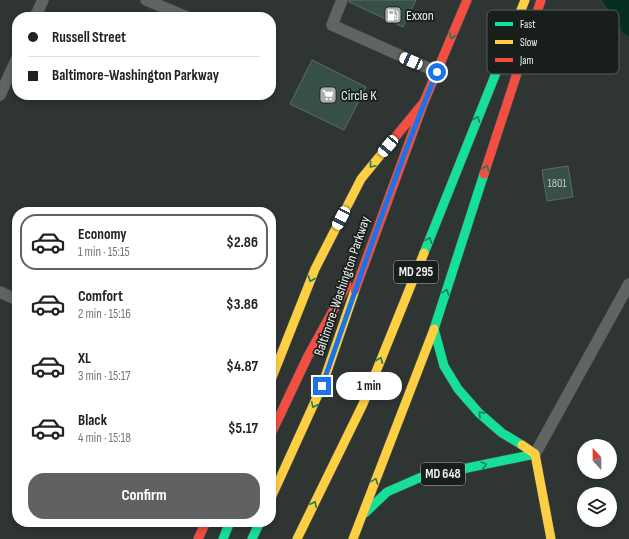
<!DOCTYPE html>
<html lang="en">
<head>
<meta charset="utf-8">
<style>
  :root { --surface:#fff; --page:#f6f6f6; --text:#222; --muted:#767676; --line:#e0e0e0; --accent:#5f6261 }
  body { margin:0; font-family:"Sofia Sans Condensed",sans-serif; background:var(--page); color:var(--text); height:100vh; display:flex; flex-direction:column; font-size:15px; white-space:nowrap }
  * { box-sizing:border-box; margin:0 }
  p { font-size:13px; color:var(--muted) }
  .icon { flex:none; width:22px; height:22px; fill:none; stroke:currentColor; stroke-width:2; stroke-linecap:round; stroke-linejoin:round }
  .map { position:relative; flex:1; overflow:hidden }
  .panel { position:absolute; left:12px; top:207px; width:264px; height:320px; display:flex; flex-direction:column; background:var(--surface); border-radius:16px; box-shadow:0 2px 6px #0003 }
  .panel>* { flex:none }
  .guide { position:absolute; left:12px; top:12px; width:264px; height:88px; border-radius:16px; box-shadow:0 2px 6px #0003; display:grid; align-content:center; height:88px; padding:0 16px; background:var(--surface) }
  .needle { width:26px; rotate:339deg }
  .tools { position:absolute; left:577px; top:439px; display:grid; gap:8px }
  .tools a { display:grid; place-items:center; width:40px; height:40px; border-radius:50%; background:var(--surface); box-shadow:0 2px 6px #0003; font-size:20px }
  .end { position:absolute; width:18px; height:18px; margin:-9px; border:5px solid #1a73e8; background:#fff; box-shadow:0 0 0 2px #fff }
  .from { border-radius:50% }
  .bubble { position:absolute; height:28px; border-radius:14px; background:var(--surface); box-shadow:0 2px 6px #0003; font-size:13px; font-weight:700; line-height:28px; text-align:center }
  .car { position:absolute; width:12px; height:24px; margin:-12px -6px; border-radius:5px; box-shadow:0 0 3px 1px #0007; background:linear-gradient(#fff 24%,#345 0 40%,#fff 0 76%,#345 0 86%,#fff 0) }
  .guide b { display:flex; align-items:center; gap:14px; height:38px; font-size:15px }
  .guide b+b { border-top:1px solid var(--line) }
  .guide i { width:10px; height:10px; background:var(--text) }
  ul { padding:7px 0 0; list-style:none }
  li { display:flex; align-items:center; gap:12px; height:56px; margin:0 8px 6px; padding:0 8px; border:2px solid transparent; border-radius:16px }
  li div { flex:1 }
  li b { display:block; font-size:15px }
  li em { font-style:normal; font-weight:700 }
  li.active { border-color:var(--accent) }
  li>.icon { width:36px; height:36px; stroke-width:1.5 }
  .primary-button { display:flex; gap:8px; margin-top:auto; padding:8px 16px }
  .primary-button a { flex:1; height:46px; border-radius:16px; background:var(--accent); color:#fff; font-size:16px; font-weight:700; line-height:46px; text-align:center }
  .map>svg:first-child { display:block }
</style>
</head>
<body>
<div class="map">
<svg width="629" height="539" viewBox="0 0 629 539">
  <rect width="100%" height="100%" fill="#2e3532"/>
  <path fill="#052d21" d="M602,0H629V36L623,33Z"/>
  <path fill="#364f48" stroke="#626866" d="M349,0H416L403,27L349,2Z
    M312,60L366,87L344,130L290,104Z
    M568,166L573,197L547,201L542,170Z"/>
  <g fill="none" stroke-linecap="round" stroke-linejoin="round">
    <g stroke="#4d5451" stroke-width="12">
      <path id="lane" d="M146,0L187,17
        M342,0L332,25L437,72
        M35,17L43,0
        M0,95L17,58
        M0,292L17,300
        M535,454L629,284"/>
    </g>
    <g stroke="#4d5451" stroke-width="10">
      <path id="fast" d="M484,174L434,329L444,366L458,389L479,413L502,433L522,445
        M424,253L506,48
        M365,513L387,492L419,478L535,454
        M223,539L230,522
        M252,539L260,522"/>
    </g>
    <g stroke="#4d5451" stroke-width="10">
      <path id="slow" d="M506,48L525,0
        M271,380L315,269L361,179L383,152
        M522,445L535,454L551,539
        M271,498L322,386L355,290
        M297,539L363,404L424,253
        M353,539L434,329"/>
    </g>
    <g stroke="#4d5451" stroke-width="10">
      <path id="jam" d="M383,152L424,102L467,0
        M484,174L541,0
        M355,290L424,102
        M271,434L307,358L347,285
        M198,539L206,522"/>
    </g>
    <use href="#lane" stroke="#606562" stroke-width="11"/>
    <use href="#fast" stroke="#16e098" stroke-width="9"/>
    <use href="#slow" stroke="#ffcf43" stroke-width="9"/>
    <use href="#jam" stroke="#f24e42" stroke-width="9"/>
  </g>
  <defs><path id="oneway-chevron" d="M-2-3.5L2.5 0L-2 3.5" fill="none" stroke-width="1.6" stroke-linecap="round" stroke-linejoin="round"/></defs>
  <g stroke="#177f5a">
    <use href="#oneway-chevron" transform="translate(452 36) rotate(113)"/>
    <use href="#oneway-chevron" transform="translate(477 119) rotate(-68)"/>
    <use href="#oneway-chevron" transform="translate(372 165) rotate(130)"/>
    <use href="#oneway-chevron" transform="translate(486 168) rotate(-72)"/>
    <use href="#oneway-chevron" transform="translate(429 240) rotate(-68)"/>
    <use href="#oneway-chevron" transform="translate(311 279) rotate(112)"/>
    <use href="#oneway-chevron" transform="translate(446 292) rotate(-72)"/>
    <use href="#oneway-chevron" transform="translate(380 360) rotate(-68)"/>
    <use href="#oneway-chevron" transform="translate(314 405) rotate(115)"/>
    <use href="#oneway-chevron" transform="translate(481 414) rotate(-136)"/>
    <use href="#oneway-chevron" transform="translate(484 465) rotate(-12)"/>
    <use href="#oneway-chevron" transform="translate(375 481) rotate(-69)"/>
    <use href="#oneway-chevron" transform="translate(314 504) rotate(-64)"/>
  </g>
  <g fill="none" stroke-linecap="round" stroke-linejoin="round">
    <path stroke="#1a73e8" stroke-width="5" d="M322,386C359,281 394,175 437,72"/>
  </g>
  <defs>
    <g id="fuel-square" transform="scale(0.9)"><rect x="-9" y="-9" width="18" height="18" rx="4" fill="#a9b0ad" stroke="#181e1b"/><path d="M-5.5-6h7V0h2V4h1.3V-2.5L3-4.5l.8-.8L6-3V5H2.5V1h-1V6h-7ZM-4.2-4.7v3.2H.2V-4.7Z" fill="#fff"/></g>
    <g id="supermarket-square" transform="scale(0.9)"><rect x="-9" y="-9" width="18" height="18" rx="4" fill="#a9b0ad" stroke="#181e1b"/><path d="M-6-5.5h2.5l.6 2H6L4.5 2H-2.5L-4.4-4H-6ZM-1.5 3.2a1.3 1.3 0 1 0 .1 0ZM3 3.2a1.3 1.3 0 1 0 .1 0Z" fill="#fff"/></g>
  </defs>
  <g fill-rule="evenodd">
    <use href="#fuel-square" x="393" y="15"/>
    <use href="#supermarket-square" x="328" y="95"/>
  </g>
  <g text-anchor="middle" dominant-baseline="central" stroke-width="3.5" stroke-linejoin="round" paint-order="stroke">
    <g font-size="12" fill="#becac5">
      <text x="557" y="183">1801</text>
    </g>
    <g fill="#181e1b" stroke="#acb3af" stroke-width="1">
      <rect x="394" y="261" width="44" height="22" rx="3"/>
      <rect x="421" y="463" width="44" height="22" rx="3"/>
    </g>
    <g font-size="13" font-weight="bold" fill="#ebf3ef">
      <text x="416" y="272">MD 295</text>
      <text x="443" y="474">MD 648</text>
    </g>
    <g font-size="14" fill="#ebf3ef" stroke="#181e1b" text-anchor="start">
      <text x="406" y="15">Exxon</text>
      <text x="341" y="95">Circle K</text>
    </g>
    <g font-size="14" fill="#ebf3ef" stroke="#181e1b">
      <text transform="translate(342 286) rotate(-71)">Baltimore-Washington Parkway</text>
    </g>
  </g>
  <rect x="487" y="10" width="132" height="64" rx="6" fill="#181e1b" stroke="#575e5b" stroke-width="1"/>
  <rect x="495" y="22" width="18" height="4" fill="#16e098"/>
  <rect x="495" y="40" width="18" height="4" fill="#ffcf43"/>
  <rect x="495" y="58" width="18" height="4" fill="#f24e42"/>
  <g font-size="11" fill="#ebf3ef">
    <text x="520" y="28">Fast</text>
    <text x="520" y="46">Slow</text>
    <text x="520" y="64">Jam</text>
  </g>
</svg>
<div class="tools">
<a><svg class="needle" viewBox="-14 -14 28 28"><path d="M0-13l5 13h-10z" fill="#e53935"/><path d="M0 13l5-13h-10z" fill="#767676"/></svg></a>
<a><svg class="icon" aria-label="layers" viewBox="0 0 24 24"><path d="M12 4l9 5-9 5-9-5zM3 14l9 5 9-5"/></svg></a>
</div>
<i class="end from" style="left:437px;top:72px"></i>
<i class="end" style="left:322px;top:386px"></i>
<div class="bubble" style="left:336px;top:372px;width:66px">1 min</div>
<i class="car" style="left:411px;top:61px;rotate:294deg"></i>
<i class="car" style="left:388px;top:146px;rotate:220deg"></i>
<i class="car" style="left:341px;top:218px;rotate:207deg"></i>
<div class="guide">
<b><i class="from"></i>Russell Street</b>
<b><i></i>Baltimore-Washington Parkway</b>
</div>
<section class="panel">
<ul>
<li class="active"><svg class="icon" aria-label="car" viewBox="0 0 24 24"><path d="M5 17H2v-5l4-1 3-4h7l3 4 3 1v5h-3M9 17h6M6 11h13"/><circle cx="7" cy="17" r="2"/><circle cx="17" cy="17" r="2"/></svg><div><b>Economy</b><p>1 min · 15:15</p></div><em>$2.86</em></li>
<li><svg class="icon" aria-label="car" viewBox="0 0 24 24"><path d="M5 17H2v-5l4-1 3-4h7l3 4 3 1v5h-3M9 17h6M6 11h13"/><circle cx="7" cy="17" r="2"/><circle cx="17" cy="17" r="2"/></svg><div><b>Comfort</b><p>2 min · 15:16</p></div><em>$3.86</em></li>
<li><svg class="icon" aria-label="car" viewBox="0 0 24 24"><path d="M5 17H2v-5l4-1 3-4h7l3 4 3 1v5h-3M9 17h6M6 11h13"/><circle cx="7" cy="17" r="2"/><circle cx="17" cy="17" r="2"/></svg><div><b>XL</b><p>3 min · 15:17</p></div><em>$4.87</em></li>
<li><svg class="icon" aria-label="car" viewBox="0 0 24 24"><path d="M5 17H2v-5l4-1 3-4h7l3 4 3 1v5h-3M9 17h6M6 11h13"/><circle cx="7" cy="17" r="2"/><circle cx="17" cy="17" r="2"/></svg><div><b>Black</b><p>4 min · 15:18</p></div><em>$5.17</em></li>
</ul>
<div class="primary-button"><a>Confirm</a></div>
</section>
</div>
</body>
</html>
